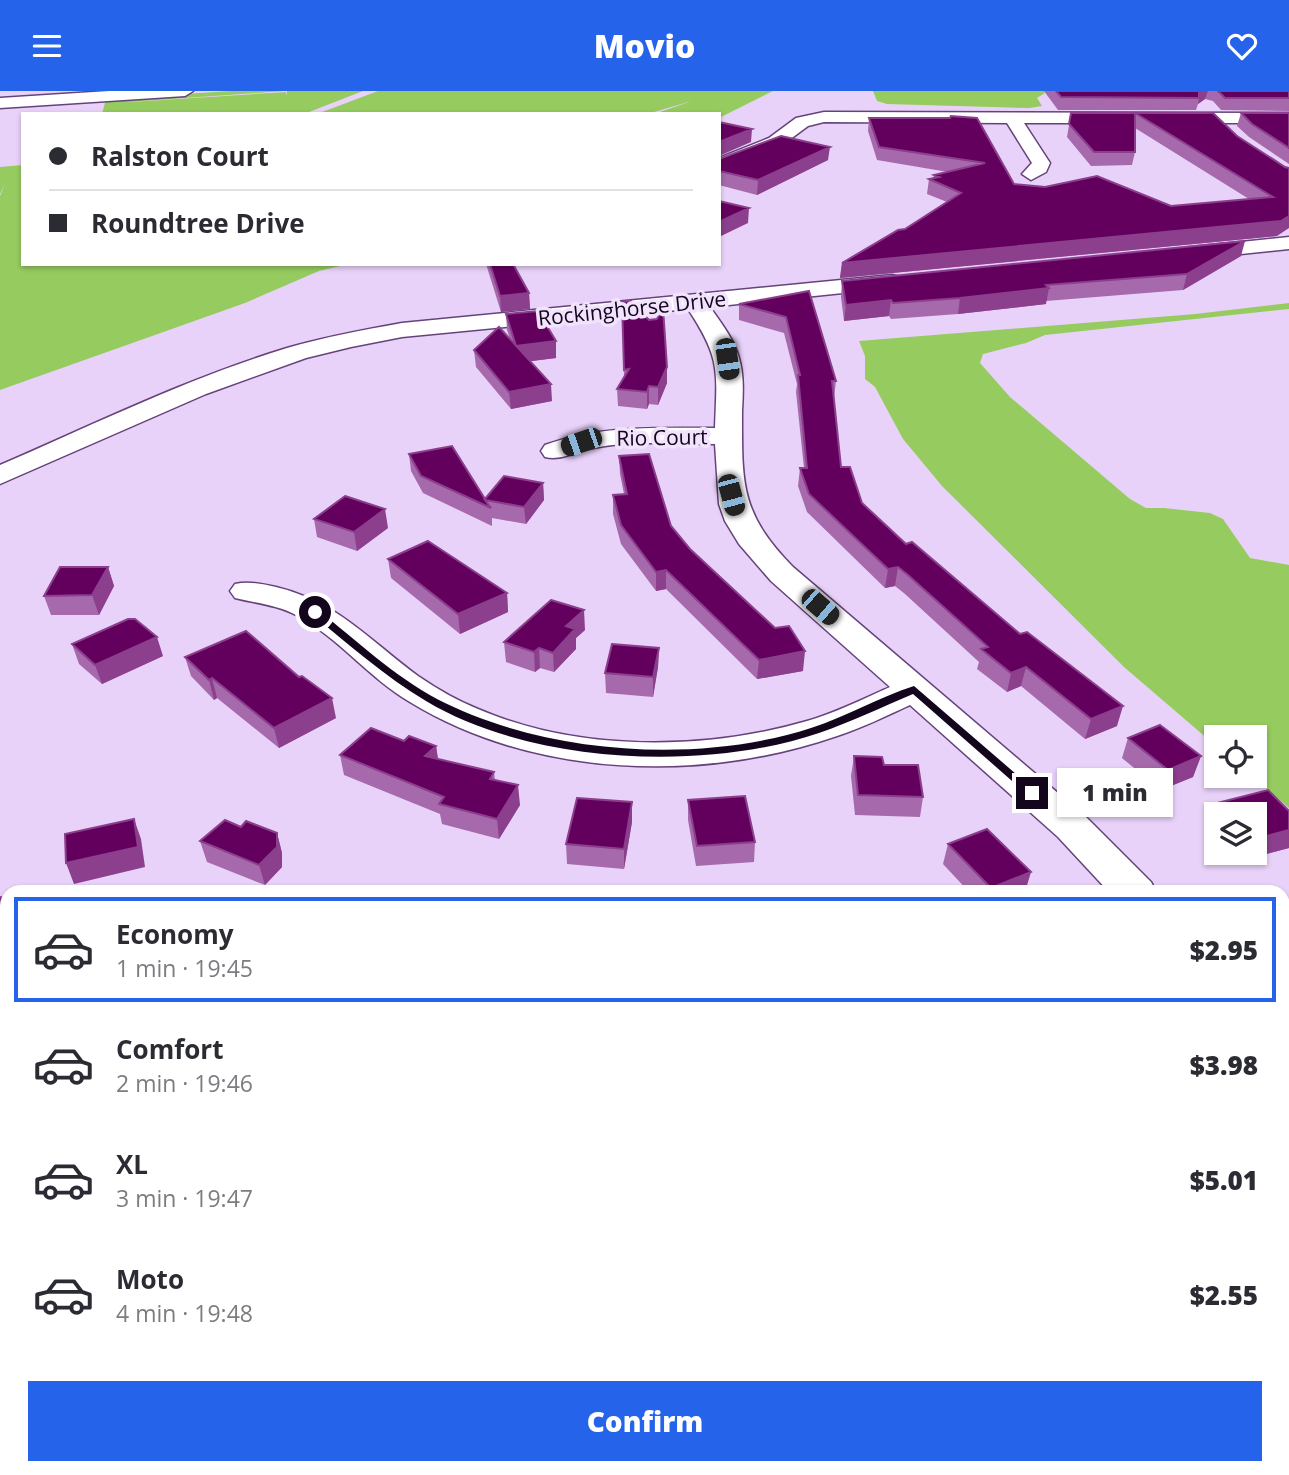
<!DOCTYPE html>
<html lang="en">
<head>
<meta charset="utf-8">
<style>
  :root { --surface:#fff; --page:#f2f2f3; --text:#2b2b33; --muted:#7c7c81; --line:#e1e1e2; --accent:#2563eb }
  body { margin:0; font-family:"Open Sans",sans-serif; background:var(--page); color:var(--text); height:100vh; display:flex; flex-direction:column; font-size:26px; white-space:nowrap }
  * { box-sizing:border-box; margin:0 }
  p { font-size:23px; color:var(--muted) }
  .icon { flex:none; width:38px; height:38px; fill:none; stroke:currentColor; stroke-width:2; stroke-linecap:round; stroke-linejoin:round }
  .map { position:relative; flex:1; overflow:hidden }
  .panel { position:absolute; left:0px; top:794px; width:1290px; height:590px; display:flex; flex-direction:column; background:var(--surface); border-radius:21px 21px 0 0; box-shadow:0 2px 5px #0004 }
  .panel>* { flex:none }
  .hud { position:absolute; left:21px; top:21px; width:700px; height:154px; border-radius:0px; box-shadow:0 2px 5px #0004; display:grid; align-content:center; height:154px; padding:0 28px; background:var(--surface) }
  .controls { position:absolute; left:1204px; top:634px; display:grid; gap:14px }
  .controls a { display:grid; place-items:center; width:63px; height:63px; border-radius:0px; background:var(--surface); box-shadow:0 2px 5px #0004; font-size:35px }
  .end { position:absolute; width:32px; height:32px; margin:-16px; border:9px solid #13061c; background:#fff; box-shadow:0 0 0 4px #fff }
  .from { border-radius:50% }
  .bubble { position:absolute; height:49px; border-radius:0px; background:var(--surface); box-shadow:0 2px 5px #0004; font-size:23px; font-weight:800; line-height:49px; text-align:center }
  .car { position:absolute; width:21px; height:42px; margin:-21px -10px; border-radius:9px; box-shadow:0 0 5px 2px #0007; background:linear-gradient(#222 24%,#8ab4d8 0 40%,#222 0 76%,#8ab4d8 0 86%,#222 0) }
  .hud b { display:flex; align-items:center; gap:24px; height:66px; font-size:26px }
  .hud b+b { border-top:2px solid var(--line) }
  .hud i { width:18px; height:18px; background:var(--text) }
  ul { padding:12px 0 0; list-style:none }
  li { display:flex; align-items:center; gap:21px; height:105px; margin:0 14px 10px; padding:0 14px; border:4px solid transparent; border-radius:0px }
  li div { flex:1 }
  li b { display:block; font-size:26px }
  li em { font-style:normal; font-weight:800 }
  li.on { border-color:var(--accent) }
  li>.icon { width:63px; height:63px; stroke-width:1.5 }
  .action { display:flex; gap:14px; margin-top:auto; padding:14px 28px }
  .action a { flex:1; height:80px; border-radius:0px; background:var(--accent); color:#fff; font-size:28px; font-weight:800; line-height:80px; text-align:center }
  header { display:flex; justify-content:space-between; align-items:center; height:91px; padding:0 28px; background:var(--accent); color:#fff; font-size:32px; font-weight:800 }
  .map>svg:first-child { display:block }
</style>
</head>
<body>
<header><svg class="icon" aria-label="menu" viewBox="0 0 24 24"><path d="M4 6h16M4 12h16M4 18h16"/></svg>Movio<svg class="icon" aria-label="heart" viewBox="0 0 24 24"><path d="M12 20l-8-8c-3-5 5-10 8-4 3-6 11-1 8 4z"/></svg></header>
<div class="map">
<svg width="1289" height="1384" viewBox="0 0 1289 1384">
  <rect width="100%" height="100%" fill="#e9d2f9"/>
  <path fill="#96cb60" d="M231,0H284L115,12L286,1L287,5V0H363L304,23H102L106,8Z
    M378,0H773L719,27V23H654L692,10L647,23H317Z
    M873,0H1044L1045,2L1037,7L1042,15L1029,17L887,13L877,10Z
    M23,74V173H349L319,180L245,212L0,299V105L5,93L0,103V76Z
    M1289,212V218L1045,244L1026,252L983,263L980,272L1010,306L1130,408L1146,417H1164L1210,422L1223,428L1250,467L1289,474V717L1251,684H1255V646H1216V655L1124,576L942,395L903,348L875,296L865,288V265L859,250L1195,223Z"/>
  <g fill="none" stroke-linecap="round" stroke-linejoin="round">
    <g stroke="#65437a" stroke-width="3">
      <path id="minor" d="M109,0H193L185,5L0,17V7Z
        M824,21L1289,22V32H1024L1050,72L1046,81L1031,89L1022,83L1032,72L1007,32L824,31L808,35L781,55L719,80V67L769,47L796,27Z
        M1289,146V158L1193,168L1185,167L1182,162L1185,157L1193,156Z
        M892,184L900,186L903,191L900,196L710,216C721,232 734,248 739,267C744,284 743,303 742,320C742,393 740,422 793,476L1086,726L1151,791L1157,802H1110L1058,746L910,614C886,625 862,637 837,645C700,692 535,687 410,611C369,587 338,546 296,524C277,514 255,512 235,507L230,500L235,493C249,490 262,493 276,496C338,511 369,549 418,585C437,598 458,610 478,618C578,661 703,660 807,630C835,622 863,608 890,596L771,490L739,453L725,430L719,413L715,353C675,353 633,349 593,357C576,360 562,370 545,366L541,360L545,354C601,334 657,337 715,337C717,279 721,268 688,218L402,246L351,256L306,267L206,303L0,393V374C95,333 188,287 287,257C325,246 363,239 402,232Z
        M1289,971V1053L1283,1051V972Z
        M108,1377H169L171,1384H111Z
        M436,1377H501L498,1384H434Z"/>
    </g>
    <use href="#minor" fill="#fff" fill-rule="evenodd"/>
  </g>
  <path fill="#a669ac" d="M1044,0H1289V20L1221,19L1213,10L1205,8L1198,13L1196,19H1058Z
    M1071,22H1213L1237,45L1285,76L1277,145L840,187L842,172L905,138L947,111L927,103L929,88H933L934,84L948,81L877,69L868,40L869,27H950L1014,93L1171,115L1249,108L1135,37V61L1132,74L1091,75L1067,46Z
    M1241,22H1289V73L1249,46L1237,35Z
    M719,68L828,69L757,104L719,94Z
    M1241,165L1183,199L1046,210V213L958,223L891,228L889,225L844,230L841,206L842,190Z
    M486,173H513L529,202L530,218L501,221Z
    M809,200L836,290L834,307L841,376L862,412L906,453L1117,635L1085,648L1021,595L1007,601L977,578L979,571L905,503L895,495L885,497L807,421L798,395L800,377H804L796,301L797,293L784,242L739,229V213Z
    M622,211L649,229L667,276V292L658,314L649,313L647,318L618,315L617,298L624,285Z
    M506,223L556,267L530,270L552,310L511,318L476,276L474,259L510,248L507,239Z
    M409,363L485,408L543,392L544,409L526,433L492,427V435L423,402L411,380Z
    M619,365L671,435L690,458L803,580L757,588L666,498L656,500L621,453L613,423V404L624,403L620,383Z
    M314,428L388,437L357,460L317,446Z
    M388,468L507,502L508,521L460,543L391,487Z
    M108,476L114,495L99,524H51L44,505Z
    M585,539L576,547V558L554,581L540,577L535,581L506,571L504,551Z
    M72,553L163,565L102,593L79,573Z
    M659,557L658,576L653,606L606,602L605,582Z
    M185,566L336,627L279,657L217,607L214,609L191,585Z
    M1128,647L1201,665L1193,686L1161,699L1122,667Z
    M404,650L436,655L438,668L494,681L495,689L520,714L499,748L442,733L440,723L344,684L340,664Z
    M854,665L923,706L920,726L855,724L851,685Z
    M1268,699L1289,720V757L1240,770L1231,761H1255V723H1216V745L1205,733L1213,713Z
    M688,709L755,751L754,771L696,775L688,729Z
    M632,731L624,778L567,773L566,753Z
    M241,736L277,742L282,762V776L265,794L207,771L200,750Z
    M948,753L1025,802H970L943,773Z
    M1283,810H1289V868H1283Z
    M745,1377H805L798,1384H751Z"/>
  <path fill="#8b3f8c" d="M1201,0H1208L1205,8L1198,13L1199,7V1Z
    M752,38L751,51L719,65V51Z
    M830,56L828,69L757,104L758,89Z
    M749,117L748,132L719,146V131Z
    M1289,125V137L1277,145L840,187L842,172Z
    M1245,150L1241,165L1183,199L1187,183Z
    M1049,197L1046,213L958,223L960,207Z
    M529,202L530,218L501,221L500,205Z
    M891,209L889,225L844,230L846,214Z
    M556,250V267L517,272L516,255Z
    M667,276V292L658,314V296Z
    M551,293L552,310L511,318L509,301Z
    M649,295V313L647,318V301Z
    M543,392L544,409L526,433L524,416Z
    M385,418L388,437L357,460L354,441Z
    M108,476L114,495L99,524L92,504Z
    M898,476L895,495L885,497L888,478Z
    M666,479V498L656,500V481Z
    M507,502L508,521L460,543L458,523Z
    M584,519L585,539L576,547V558L554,581L553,562L566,535Z
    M157,546L163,565L102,593L95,574Z
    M539,557L540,577L535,581L534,561Z
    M659,557L658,576L653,606V586Z
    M805,560L803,580L757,588L759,569Z
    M1026,576L1021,595L1007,601L1011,582Z
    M212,587L217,607L214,609L209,589Z
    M332,607L336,627L279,657L274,637Z
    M1123,615L1117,635L1085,648L1091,628Z
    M436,655L439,675L425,665Z
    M1201,665L1193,686L1161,699L1168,679Z
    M518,694L520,714L499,748L497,728Z
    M632,711V731L624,778V758Z
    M134,728L141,748L145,776L74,793L66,772Z
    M1289,739V757L1240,770L1244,761H1255V748Z
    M277,742L282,762V776L265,794L259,774Z
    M1031,781L1025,801L990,802L991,797Z
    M6,808L7,837L0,844V814Z
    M790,1377H805L798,1384H782Z"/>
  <path fill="#63005e" stroke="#8b3f8c" stroke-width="2" d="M1056,0H1201L1199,1V7L1061,6Z
    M1218,0H1289V7H1225Z
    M1071,22H1135V61H1094L1069,33Z
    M1135,22H1213L1237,45L1285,76L1289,77V125L1281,130L842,172L898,139L905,138L961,102L929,88L939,86L934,84L985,72L879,56L869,27H950L951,25L977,27L1014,93L1045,96L1097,85L1171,115L1273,106Z
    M1241,22H1289V57L1252,33Z
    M719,31L752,38L719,51Z
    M781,45L830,56L758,89L719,80V68Z
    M719,110L749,117L719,131Z
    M1245,150L1187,183L1046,194L1049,197L960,207L893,212L891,209L846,214L842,190Z
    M490,173H513L529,202L500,205Z
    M809,200L836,290H832L841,376H850L862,412L906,453L912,451L1020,543L1027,541L1123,615L1091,628L1026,576L1011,582L981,558L988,556L908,484L898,476L888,478L809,403L800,377H807L798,284H800L786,226L739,213Z
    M631,210L649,229L657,228L663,217L667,276L658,296L649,295L647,301L617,298L629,278L624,279L622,211Z
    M538,220L556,250L516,255L506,223Z
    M499,236L551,293L509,301L474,259Z
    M452,355L485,408L504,385L543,392L524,416L485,409L491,417L421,385L409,363Z
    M649,363L671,435L690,458L775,537L789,535L805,560L759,569L666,479L656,481L621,434L613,404L627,403L619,365Z
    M345,405L385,418L354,441L314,428Z
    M428,450L507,502L458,523L388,468Z
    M60,476H108L92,504L44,505Z
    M551,509L584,519L566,535L575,538L553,562L539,557L534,561L504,551Z
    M128,528H135L157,546L95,574L72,553Z
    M246,540L299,586L302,585L332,607L274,637L212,587L209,589L185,566Z
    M612,553L659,557L653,586L605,582Z
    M1160,634L1201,665L1168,679L1128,647Z
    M371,637L404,650L409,645L436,655L425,665L494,681L490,688L518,694L497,728L439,713L444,706L340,664Z
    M854,665L882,666L884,674H918L923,706L858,704Z
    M1268,699L1289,720V739L1255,748V723H1223L1213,713Z
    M745,705L755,751L697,755L688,709Z
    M577,707L632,711L624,758L566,753Z
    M134,728L138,756L66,772L65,743Z
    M225,729L241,736L246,730L277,742V756L259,774L200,750Z
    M987,738L1031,781L991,797L948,753Z
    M0,806L6,808L0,814Z
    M1283,810H1289V847H1283Z
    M761,1377H790L782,1384H767Z"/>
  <path fill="#13061c" d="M311,519H318C356,549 394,585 437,608C543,663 697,674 811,637C846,626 879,606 914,595L1038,702L1036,704H1028L913,603C882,616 851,631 819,642C705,681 531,673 426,610C385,586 349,553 311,523Z"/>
  <g text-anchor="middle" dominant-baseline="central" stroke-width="7" stroke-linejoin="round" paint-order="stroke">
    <g font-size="21" fill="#13061c" stroke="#f2e3fd">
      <text transform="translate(632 217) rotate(-6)">Rockinghorse Drive</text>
      <text transform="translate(662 346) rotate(-1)">Rio Court</text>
    </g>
  </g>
</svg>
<div class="controls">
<a><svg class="icon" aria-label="locate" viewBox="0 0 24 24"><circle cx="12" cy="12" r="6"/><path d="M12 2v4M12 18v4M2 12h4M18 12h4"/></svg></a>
<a><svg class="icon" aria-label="layers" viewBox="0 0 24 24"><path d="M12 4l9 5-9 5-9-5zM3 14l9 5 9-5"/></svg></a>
</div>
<i class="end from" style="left:315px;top:521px"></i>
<i class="end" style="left:1032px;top:702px"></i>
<div class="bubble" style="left:1057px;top:677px;width:116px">1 min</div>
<i class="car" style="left:727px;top:268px;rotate:172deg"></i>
<i class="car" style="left:581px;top:351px;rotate:251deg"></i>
<i class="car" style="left:731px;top:404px;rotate:165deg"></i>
<i class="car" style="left:820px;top:516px;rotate:131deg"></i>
<div class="hud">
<b><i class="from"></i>Ralston Court</b>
<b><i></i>Roundtree Drive</b>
</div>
<section class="panel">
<ul>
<li class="on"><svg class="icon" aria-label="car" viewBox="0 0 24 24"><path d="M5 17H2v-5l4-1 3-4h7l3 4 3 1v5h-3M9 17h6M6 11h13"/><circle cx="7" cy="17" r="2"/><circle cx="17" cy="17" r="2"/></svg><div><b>Economy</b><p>1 min · 19:45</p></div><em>$2.95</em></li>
<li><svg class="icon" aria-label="car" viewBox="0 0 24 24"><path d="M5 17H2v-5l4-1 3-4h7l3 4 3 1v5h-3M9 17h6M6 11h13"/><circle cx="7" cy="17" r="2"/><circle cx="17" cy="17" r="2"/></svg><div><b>Comfort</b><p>2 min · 19:46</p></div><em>$3.98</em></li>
<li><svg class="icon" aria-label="car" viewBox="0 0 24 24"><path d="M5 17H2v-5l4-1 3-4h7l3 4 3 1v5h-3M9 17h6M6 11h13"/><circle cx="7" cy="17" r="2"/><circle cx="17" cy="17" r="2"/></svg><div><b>XL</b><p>3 min · 19:47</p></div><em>$5.01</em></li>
<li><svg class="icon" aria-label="car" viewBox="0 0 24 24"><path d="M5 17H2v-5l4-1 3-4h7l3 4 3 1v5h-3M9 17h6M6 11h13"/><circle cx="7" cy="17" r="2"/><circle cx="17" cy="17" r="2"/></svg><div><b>Moto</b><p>4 min · 19:48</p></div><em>$2.55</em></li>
</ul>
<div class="action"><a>Confirm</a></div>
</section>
</div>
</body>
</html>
